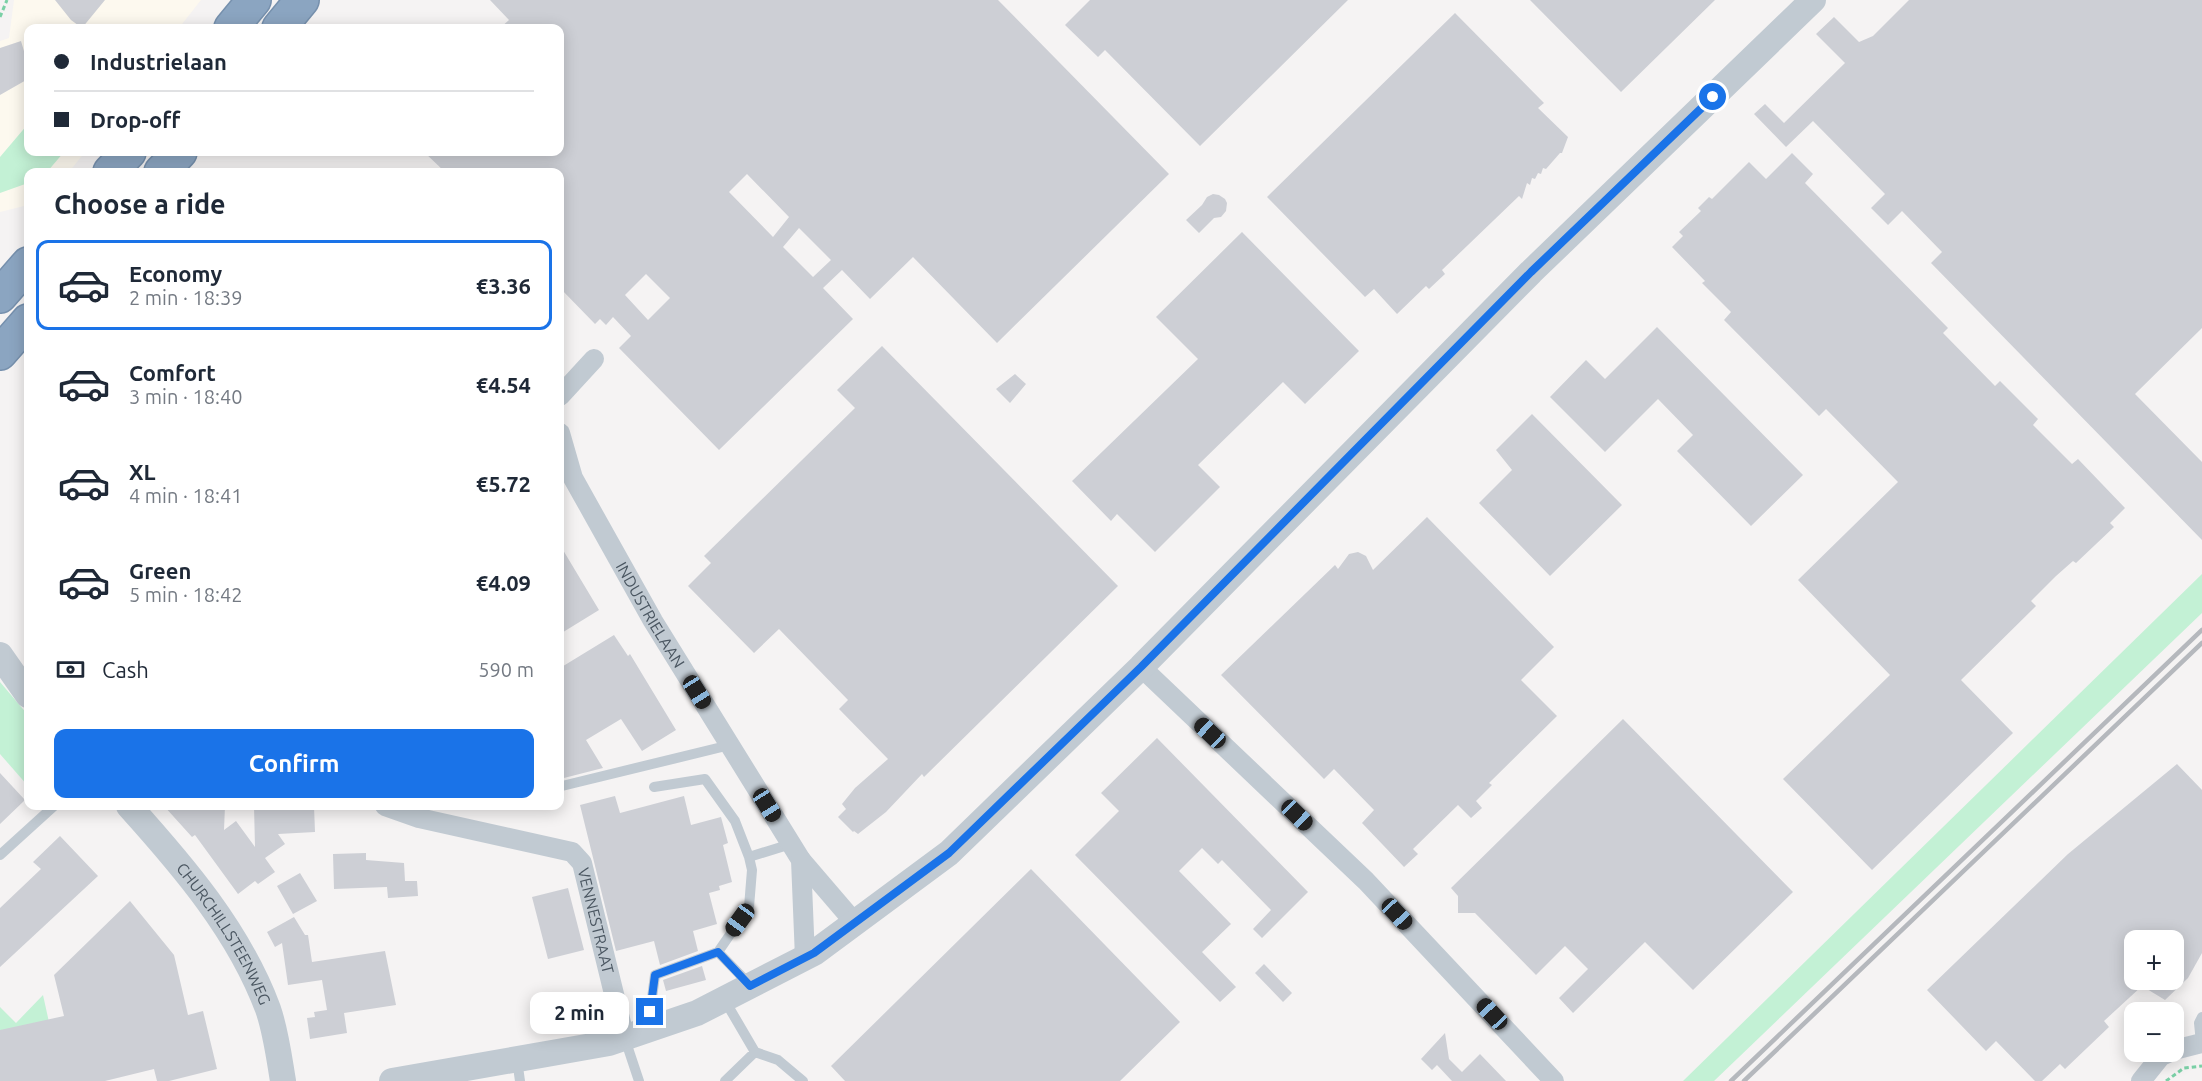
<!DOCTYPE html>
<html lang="en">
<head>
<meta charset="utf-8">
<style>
  :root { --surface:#fff; --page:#f6f6f7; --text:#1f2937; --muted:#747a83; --line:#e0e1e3; --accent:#1a73e8 }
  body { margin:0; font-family:Ubuntu,sans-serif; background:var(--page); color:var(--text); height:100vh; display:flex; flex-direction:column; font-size:22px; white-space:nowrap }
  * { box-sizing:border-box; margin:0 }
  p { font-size:20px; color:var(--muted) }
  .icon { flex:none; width:33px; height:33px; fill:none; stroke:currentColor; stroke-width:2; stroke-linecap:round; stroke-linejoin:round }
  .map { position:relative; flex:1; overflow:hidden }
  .side { position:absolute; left:24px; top:168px; width:540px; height:642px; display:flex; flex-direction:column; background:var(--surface); border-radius:12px; box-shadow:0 3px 15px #0003 }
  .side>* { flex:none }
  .banner { position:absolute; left:24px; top:24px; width:540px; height:132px; border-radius:12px; box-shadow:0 3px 15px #0003; display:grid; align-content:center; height:132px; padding:0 30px; background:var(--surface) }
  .controls { position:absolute; left:2124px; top:930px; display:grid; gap:12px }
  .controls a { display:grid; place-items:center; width:60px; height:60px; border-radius:12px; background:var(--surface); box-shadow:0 3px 15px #0003; font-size:30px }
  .end { position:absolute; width:27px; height:27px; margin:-14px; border:8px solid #1a73e8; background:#fff; box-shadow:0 0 0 3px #fff }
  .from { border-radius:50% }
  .bubble { position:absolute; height:42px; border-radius:12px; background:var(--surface); box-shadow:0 3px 15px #0003; font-size:20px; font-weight:600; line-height:42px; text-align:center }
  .car { position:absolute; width:18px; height:36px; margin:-18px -9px; border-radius:8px; box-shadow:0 0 4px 2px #0007; background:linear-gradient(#222 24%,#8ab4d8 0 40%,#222 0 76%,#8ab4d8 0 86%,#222 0) }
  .banner b { display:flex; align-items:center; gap:21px; height:57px; font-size:22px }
  .banner b+b { border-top:2px solid var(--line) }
  .banner i { width:15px; height:15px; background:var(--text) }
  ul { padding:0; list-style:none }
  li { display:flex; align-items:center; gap:18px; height:90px; margin:0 12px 9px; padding:0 18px; border:3px solid transparent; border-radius:12px }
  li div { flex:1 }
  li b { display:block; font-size:22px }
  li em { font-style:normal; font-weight:600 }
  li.active { border-color:var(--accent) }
  li>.icon { width:54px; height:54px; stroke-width:1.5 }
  h2 { padding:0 30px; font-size:27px; line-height:72px }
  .pay { display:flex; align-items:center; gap:15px; height:66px; padding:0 30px; font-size:22px }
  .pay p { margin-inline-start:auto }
  .button { display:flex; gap:12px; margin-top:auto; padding:12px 30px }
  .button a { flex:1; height:69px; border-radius:12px; background:var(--accent); color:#fff; font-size:24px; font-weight:600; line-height:69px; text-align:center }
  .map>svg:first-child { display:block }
</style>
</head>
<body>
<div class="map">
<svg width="2202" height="1081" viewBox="0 0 2202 1081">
  <rect width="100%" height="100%" fill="#f5f3f3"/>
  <path fill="#fdf9ef" d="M14,0H201L179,28H28V152H85L69,172H28V205L0,212V41L9,38Z"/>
  <path fill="#c3f1d5" d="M28,124V152H64L47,172H28V183L0,193V157Z
    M2202,574V613L1714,1081H1683Z
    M0,682L28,715V786L0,754Z
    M43,995L62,1081H0V1007L16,1023Z"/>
  <path fill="#cdcfd5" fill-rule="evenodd" d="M55,0H105L82,28L71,20Z
    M490,0H998L1169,174L997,343L913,257L870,299L842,270L823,288L853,319L719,450L619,348L631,336L613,317L606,325L600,319L595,324L560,288V172H445L424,152H560V28H500L509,20ZM747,174L789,217L773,237L729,192ZM799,228L831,260L813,277L783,247ZM646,274L670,298L648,320L625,295Z
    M1090,0H1348L1200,146L1105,50L1098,57L1065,25Z
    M1530,0H1715L1621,92Z
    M1909,0H2202V328L2135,394L2202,462V540L1931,263L1942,252L1902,211L1888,225L1871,208L1885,194L1813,121L1786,147L1754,114L1765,104L1784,123L1845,63L1816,34L1834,17L1859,42L1873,36Z
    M1455,13L1544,103L1538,108L1568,137L1562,153H1560L1546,169L1543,168L1541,174L1538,173L1535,179L1532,178L1530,185L1527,183L1522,199L1519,196L1442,270L1445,274L1429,289L1426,286L1397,314L1374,289L1365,297L1267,197Z
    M21,41L26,58L28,57V79L0,95V48Z
    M1792,153L1813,174L1805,183L1948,328L1943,333L1995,386L2000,381L2038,419L2033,425L2072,464L2078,459L2125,508L2110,523L2114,527L2076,563L2073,561L2056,576L2031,601L2036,606L1961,680L2013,733L1872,870L1783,779L1890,675L1798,580L1898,482L1826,409L1819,416L1724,320L1731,312L1702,283L1705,281L1672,247L1683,236L1679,232L1701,211L1698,208L1709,197L1712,199L1749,162L1766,179Z
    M1213,194L1219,195L1225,199L1227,203L1226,211L1221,217L1214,218L1199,233L1186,220L1202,205L1207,197Z
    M1242,232L1359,351L1305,404L1283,382L1198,465L1220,487L1155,552L1117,514L1111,521L1072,481L1198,359L1156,317Z
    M1657,327L1803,475L1751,526L1677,451L1693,435L1658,399L1605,452L1550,397L1586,360L1605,379Z
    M882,346L1118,586L924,777L922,774L886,812L858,834L854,831L853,832L838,817L846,809L842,804L855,788L888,759L839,709L848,700L779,629L754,653L688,586L711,563L704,556L855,408L837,390Z
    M1015,374L1026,384L1010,403L996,389Z
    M1532,414L1622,505L1550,576L1479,503L1512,470L1496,450Z
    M1427,517L1554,647L1521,680L1557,716L1489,783L1492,785L1476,801L1482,808L1471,818L1458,805L1413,849L1418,854L1404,867L1362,823L1374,810L1334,769L1324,779L1221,675L1335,565L1338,569L1349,554L1358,552L1366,556L1373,570Z
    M560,545L599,610L560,634Z
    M614,635L628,656L630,654L676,730L642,751L621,719L586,740L603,768L560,779V668Z
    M1623,719L1793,892L1693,990L1645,942L1573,1013L1559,998L1588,969L1565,946L1536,975L1475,913H1458V896L1451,888Z
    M1157,738L1308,892L1262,938L1253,929L1271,910L1222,860L1218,864L1202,848L1179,871L1231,924L1202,952L1236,987L1220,1002L1075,855L1119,811L1101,793Z
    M2177,764L2202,790V953L2188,978L2165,1000L2142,986L2104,1021L2109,1027L2065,1069L2060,1064L2042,1081H2035L1996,1041L1986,1051L1927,990L2068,854ZM2134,940H2174V980H2134Z
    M0,773L25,800L0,824Z
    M615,796L620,813L684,796L691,825L721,817L728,843L723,845L732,882L719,886L720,890L709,893L717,924L693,931L698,951L660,965L654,941L616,951L580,805Z
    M164,806H225L224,830L236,821L255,847L254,806H314L315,832L278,834L285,844L265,858L275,872L258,884L255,881L238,894L195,835L192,837Z
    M60,836L98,876L0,967V908L41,869L33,862Z
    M366,853V860L404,863L405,881H417L418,896L388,898L387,887L334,889L333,854Z
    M1031,869L1180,1022L1120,1081H845L831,1066Z
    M300,873L317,901L293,914L277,886Z
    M568,888L584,950L548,959L532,897Z
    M130,901L174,955L188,1015L203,1011L217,1069L169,1081H157L154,1069L105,1081H0V1030L64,1016L54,975Z
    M294,917L305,935H308L312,962L385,951L396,1005L344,1013L347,1033L310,1039L307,1018L315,1017L314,1012L327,1010L322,980L288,985L282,943L275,947L267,932Z
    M1264,964L1292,993L1283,1002L1255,973Z
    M702,966L706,980L666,991L663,980Z
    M1445,1033L1449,1059L1462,1072L1480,1054L1506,1081H1452L1437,1065L1432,1070L1421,1059Z"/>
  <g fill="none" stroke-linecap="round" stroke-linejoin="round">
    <g stroke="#7690ad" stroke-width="36">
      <path id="motorway" d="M231,28L254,0
        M279,28L302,0
        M110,172L129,152
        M161,172L180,152
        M0,296L28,264
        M0,353L28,321"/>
    </g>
    <path stroke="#7ad0a6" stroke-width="3" stroke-dasharray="4.5 3" stroke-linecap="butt" d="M0,17L7,0
      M2166,1081L2184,1068L2202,1066"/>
    <path stroke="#c1cad2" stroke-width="10" d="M562,786L730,745
      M654,787L705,779L735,821L749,857
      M0,855L54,806
      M718,952L749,907L752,870L749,857L791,844
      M724,999L755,1052L725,1081
      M648,1029L655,975L718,952L750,985
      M625,1039L639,1081
      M2201,1043L2199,1023L2202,1017
      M755,1052L778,1060L803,1081
      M517,1060L520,1081"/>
    <g stroke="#c1cad2" stroke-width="20">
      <path d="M560,396L594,359"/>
      <path id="s1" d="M560,433L573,478L653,621L801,860L805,958"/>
      <path d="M1141,667L1366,881L1554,1081"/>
      <path id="s2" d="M385,806L419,818L572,852L582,863L625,1039"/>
      <path d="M801,860L855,923"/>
      <path d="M2174,1050L2202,1043"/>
      <path d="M2141,1081L2161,1056L2170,1052"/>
    </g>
    <g stroke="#c1cad2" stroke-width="26">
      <path d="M0,655L28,695"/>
      <path id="s3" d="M129,806C183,866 239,931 268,1009C276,1032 279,1057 283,1081"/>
      <path d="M392,1081L609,1043L697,1013L814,953L949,853L1141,667L1531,272L1813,0"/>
    </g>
    <use href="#motorway" stroke="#8ba5c1" stroke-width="33"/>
    <path stroke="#b5b8bd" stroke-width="4.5" d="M1731,1081L2202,630
      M1744,1081L2202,643"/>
  </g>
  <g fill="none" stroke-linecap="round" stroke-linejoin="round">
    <path stroke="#1a73e8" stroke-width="8" d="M650,1012L655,975L718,952L750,986L814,953L949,853L1141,667L1531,272L1713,97"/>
  </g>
  <g text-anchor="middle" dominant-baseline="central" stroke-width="4.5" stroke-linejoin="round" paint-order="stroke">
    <g font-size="16" fill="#4a5661" stroke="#fff">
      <text stroke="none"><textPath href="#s1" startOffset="204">INDUSTRIELAAN</textPath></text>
      <text stroke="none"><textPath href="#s2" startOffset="267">VENNESTRAAT</textPath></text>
      <text stroke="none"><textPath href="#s3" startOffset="160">CHURCHILLSTEENWEG</textPath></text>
    </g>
  </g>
</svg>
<div class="controls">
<a>+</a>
<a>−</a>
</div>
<i class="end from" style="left:1713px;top:97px"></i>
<i class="end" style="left:650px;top:1012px"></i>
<div class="bubble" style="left:530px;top:992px;width:99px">2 min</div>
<i class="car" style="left:697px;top:692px;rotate:148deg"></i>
<i class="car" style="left:1210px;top:733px;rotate:313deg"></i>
<i class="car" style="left:767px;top:805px;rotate:148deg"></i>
<i class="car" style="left:1297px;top:815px;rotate:134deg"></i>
<i class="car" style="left:1397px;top:914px;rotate:137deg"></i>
<i class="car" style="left:740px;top:920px;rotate:216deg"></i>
<i class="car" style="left:1492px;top:1014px;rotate:317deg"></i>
<div class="banner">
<b><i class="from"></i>Industrielaan</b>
<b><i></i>Drop-off</b>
</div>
<section class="side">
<h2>Choose a ride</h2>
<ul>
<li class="active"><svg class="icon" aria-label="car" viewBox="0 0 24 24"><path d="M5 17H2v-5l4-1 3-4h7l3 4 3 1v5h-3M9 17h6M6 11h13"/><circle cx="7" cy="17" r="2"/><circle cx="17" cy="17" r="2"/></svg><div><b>Economy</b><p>2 min · 18:39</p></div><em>€3.36</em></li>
<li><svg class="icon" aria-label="car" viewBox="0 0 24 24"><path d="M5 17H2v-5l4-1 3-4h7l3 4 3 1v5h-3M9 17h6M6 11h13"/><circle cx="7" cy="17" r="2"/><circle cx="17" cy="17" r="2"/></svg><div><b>Comfort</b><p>3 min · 18:40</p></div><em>€4.54</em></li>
<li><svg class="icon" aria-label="car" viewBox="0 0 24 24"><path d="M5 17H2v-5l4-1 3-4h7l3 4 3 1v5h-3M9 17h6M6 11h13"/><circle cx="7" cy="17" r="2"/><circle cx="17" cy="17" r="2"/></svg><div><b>XL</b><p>4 min · 18:41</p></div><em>€5.72</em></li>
<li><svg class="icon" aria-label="car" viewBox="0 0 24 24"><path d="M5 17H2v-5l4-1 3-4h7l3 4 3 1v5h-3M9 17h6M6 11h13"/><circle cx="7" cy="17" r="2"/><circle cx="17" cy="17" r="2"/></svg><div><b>Green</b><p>5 min · 18:42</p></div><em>€4.09</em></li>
</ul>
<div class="pay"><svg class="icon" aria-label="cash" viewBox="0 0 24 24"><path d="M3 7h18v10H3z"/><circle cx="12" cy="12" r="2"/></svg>Cash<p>590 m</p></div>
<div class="button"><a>Confirm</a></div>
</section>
</div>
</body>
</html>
